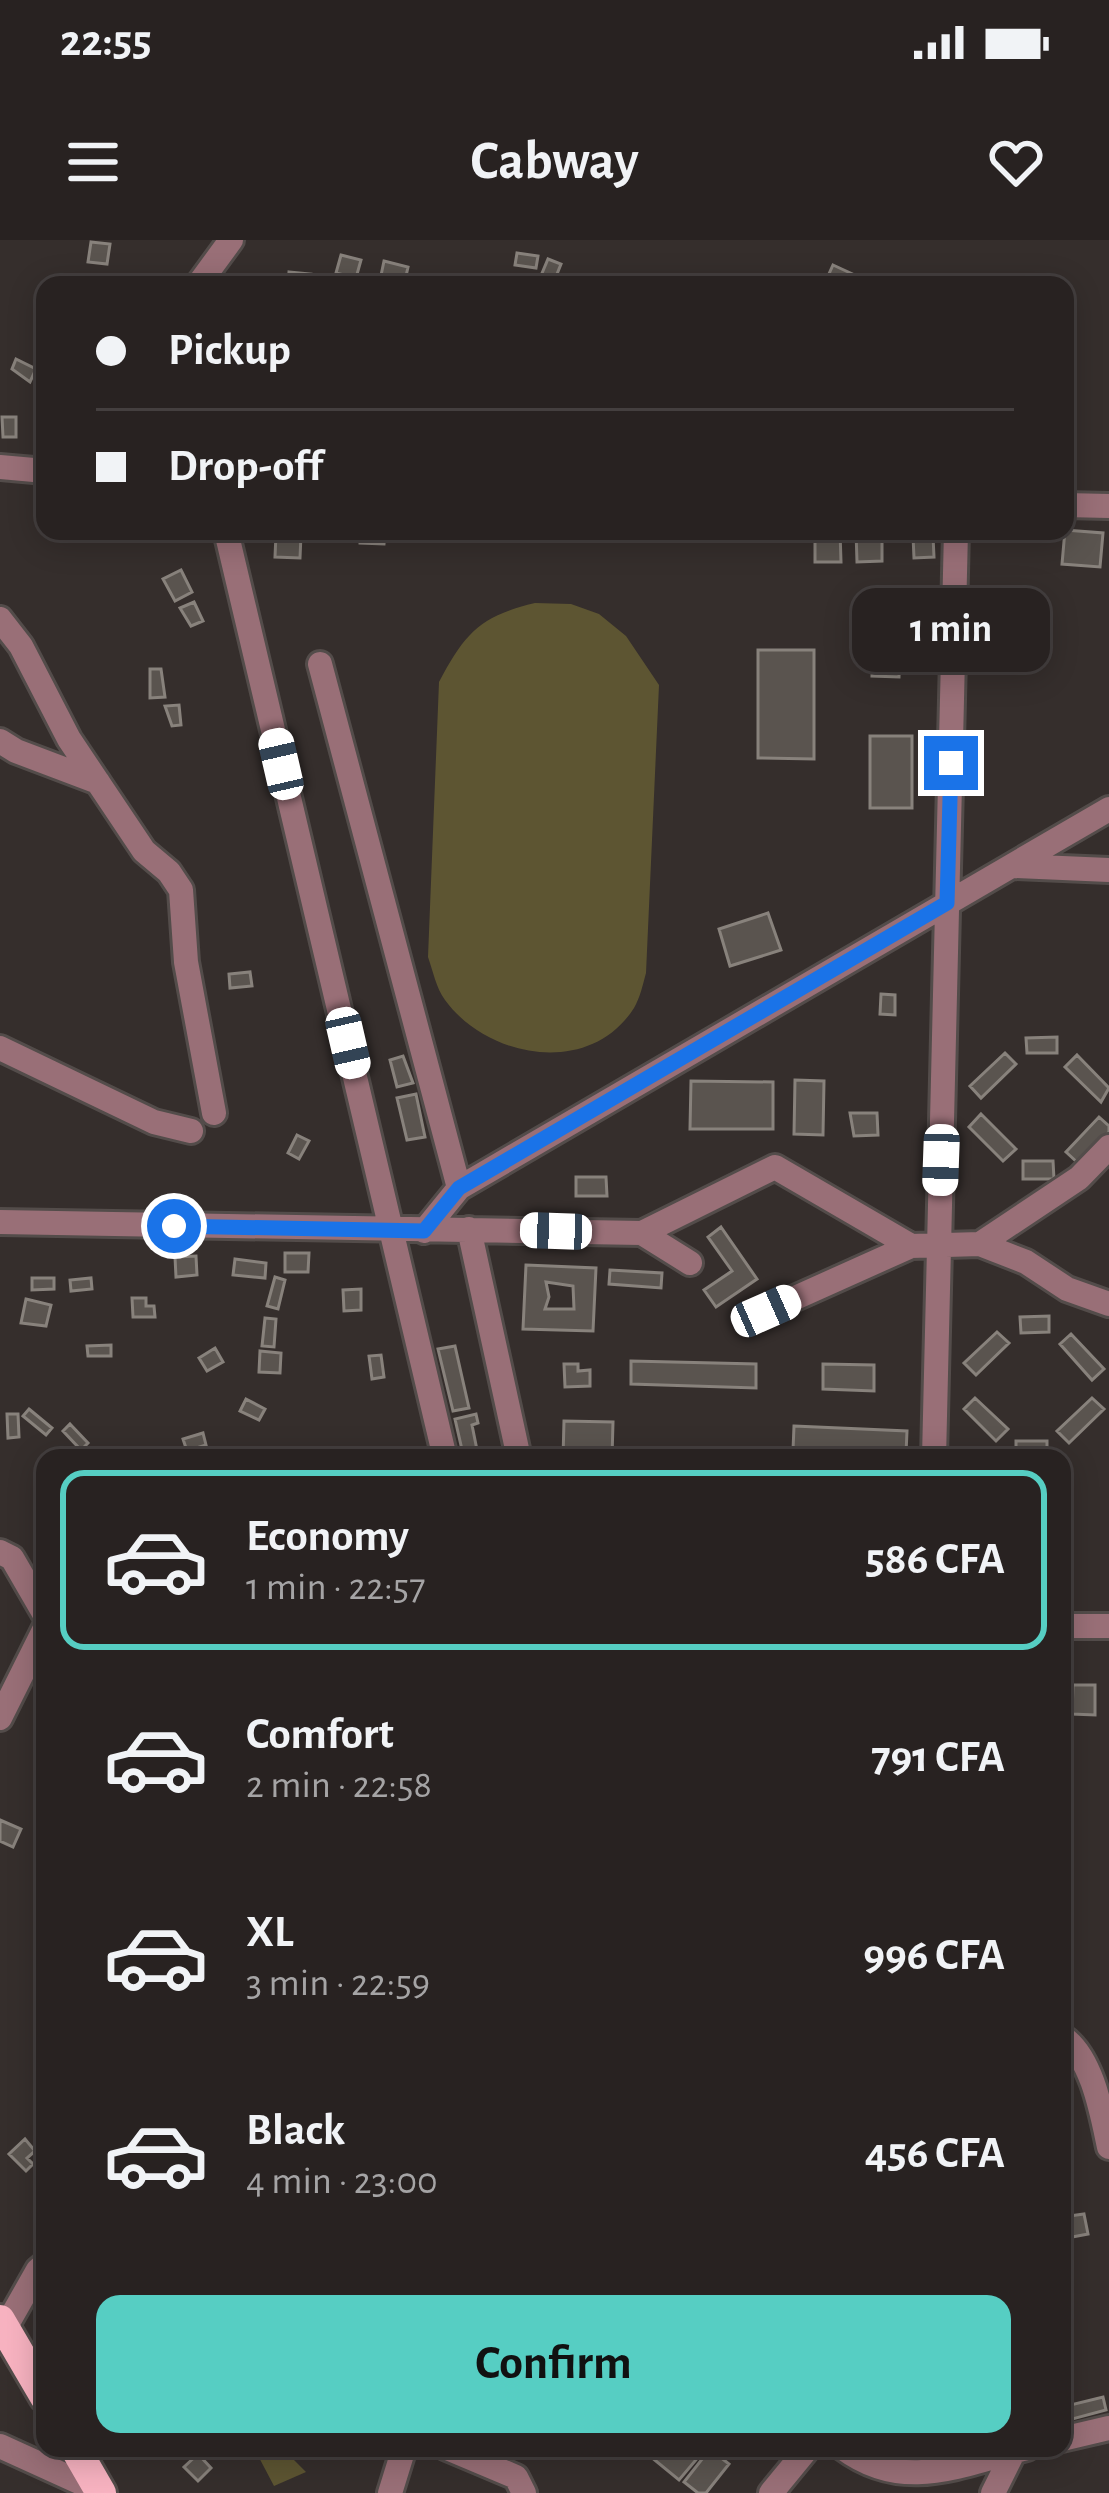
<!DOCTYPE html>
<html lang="en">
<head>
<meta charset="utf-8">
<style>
  :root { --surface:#282221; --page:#302a2a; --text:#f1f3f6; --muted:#a5a4a5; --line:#443f3f; --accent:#56cec3 }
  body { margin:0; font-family:"Alegreya Sans",sans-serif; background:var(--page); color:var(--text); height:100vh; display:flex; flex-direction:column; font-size:45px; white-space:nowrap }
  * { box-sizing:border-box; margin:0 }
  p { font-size:39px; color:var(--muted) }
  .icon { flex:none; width:66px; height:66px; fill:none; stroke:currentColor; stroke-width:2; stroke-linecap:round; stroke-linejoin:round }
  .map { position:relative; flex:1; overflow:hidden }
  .drawer { position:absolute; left:36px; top:1209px; width:1035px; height:1008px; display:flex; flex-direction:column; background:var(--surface); border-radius:24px; box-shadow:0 6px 30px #0003,0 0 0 3px var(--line) }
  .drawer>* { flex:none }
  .banner { position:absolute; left:36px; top:36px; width:1038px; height:264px; border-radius:24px; box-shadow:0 6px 30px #0003,0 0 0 3px var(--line); display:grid; align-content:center; height:264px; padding:0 60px; background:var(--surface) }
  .end { position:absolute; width:54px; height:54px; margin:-27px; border:15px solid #1a73e8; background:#fff; box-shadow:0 0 0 6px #fff }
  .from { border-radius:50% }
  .bubble { position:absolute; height:84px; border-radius:24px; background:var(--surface); box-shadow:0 6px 30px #0003,0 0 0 3px var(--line); font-size:39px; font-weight:700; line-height:84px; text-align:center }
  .car { position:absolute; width:36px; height:72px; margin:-36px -18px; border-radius:15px; box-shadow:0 0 9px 3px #0007; background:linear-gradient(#fff 24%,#345 0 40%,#fff 0 76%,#345 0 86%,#fff 0) }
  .banner b { display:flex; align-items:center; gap:42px; height:114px; font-size:45px }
  .banner b+b { border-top:3px solid var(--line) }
  .banner i { width:30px; height:30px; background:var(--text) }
  ul { padding:21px 0 0; list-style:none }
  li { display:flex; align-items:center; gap:36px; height:180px; margin:0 24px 18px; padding:0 36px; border:6px solid transparent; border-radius:24px }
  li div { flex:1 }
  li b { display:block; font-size:45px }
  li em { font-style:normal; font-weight:700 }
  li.selected { border-color:var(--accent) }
  li>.icon { width:108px; height:108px; stroke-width:1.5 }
  .action { display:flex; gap:24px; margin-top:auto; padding:24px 60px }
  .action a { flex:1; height:138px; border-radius:24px; background:var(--accent); color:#111; font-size:48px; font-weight:700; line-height:138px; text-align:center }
  .status { display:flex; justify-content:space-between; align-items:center; height:84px; padding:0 60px; background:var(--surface); direction:ltr }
  .status svg { height:33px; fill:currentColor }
  header { display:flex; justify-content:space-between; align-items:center; height:156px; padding:0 60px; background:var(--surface); font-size:54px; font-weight:700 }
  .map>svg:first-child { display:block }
</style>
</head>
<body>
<div class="status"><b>22:55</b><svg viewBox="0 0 49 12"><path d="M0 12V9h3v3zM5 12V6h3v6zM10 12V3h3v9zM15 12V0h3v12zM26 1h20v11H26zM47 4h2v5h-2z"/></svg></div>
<header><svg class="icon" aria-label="menu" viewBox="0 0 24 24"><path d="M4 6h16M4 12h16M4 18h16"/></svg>Cabway<svg class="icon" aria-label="heart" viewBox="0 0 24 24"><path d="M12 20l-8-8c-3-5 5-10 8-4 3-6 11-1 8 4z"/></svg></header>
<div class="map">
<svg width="1109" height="2253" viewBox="0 0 1109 2253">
  <rect width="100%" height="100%" fill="#352e2c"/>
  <path fill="#5d5532" d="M535,363L571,364L599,374L626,396L659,445L646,733C643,744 640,758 634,768C590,837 488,819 445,760C436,748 433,731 428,717L439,442C465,393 480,376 535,363Z
    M254,2208H282L306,2232L274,2246Z"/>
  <path fill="#5a544f" stroke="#88827c" stroke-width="3" fill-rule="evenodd" d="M91,2L110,4L107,24L88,22Z
    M517,13L538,16L536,28L515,25Z
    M341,15L361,20L356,38L336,33Z
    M548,19L561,24L553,44L540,38Z
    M384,21L408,27L404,45H379Z
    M833,25L859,37L856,45H824Z
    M289,32L311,34L310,45H288Z
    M16,119L36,129L30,142L12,129Z
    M2,177H16V197H3Z
    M1065,290L1103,293L1100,327L1062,324Z
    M360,291H385L384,304L360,303Z
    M815,291H840L841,322H815Z
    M856,291H882V321L857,322Z
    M276,294L301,295L300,318L275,317Z
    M913,296H933L934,317L914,318Z
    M181,330L192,352L175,361L163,339Z
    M194,362L203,381L191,386L180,368Z
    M874,381L901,382L899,437L872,436Z
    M758,410H814V519L758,518Z
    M150,429H161L165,457L150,458Z
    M179,465L181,485L172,486L165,466Z
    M870,496H912V568H870Z
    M768,673L781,710L730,726L719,689Z
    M250,732L252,746L230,748L229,734Z
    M881,754L895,755V775L880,774Z
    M1057,797V813H1027L1026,798Z
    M1005,813L1016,824L981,858L970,846Z
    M1077,815L1109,848L1101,862L1065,827Z
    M403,816L413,843L397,847L390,820Z
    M795,840L824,841L823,895L794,894Z
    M691,841L773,842V889H690Z
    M416,854L425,897L407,900L397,858Z
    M850,873H877L878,895L854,896Z
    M981,874L1016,909L1003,921L969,887Z
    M1099,877L1109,886V892L1079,924L1066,912Z
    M297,895L309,901L299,919L288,913Z
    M1023,921H1053L1054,939H1023Z
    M576,937H606L607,956H576Z
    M721,987L757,1039L716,1067L704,1050L732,1031L708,997Z
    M285,1013H309L308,1032H285Z
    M196,1016L197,1035L176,1037L175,1017Z
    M235,1019L266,1023L265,1038L233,1035Z
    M526,1025L596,1028L593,1091L523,1089ZM546,1042L573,1046L574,1069H545L549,1057Z
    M610,1030L662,1033L661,1048L609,1044Z
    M275,1037L285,1040L278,1069L267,1066Z
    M32,1038H54V1049L32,1050Z
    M91,1038L92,1049L71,1051L70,1040Z
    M361,1049V1070L344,1071L343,1050Z
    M132,1058H146V1066H154L155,1077H133Z
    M26,1059L51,1065L46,1086L21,1083Z
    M1049,1076V1092L1021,1093L1020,1077Z
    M265,1078L276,1079L274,1107L262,1106Z
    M997,1092L1009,1103L976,1135L964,1123Z
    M1071,1094L1104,1129L1092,1140L1060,1104Z
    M111,1105V1116H88L87,1106Z
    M455,1106L469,1168L453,1171L438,1109Z
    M215,1108L223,1122L207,1131L199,1118Z
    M260,1111L281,1113L280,1133L259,1132Z
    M381,1115L384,1137L372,1139L369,1116Z
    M631,1121L756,1124V1148L631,1144Z
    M564,1124H578V1131L590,1130V1146L565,1147Z
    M823,1124L874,1125V1151L823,1149Z
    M975,1158L1008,1189L996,1201L964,1169Z
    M1092,1158L1104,1169L1069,1203L1057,1191Z
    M246,1159L265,1169L259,1180L240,1171Z
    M29,1169L52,1188L46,1195L23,1176Z
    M7,1174H18L19,1197L8,1198Z
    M476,1174L478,1183L472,1185L477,1210L463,1214L455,1179Z
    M564,1181L613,1182L612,1218H563Z
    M70,1184L88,1203L81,1210L63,1191Z
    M794,1186L907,1191L906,1214L793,1210Z
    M203,1193L206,1205L187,1211L183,1199Z
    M1016,1201H1047V1218H1016Z
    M1073,1445H1095V1475L1072,1474Z
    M0,1580L21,1589L13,1607L0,1601Z
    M25,1899L35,1911L27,1918L33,1924L26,1931L9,1914Z
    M1084,1974L1088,1994L1062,1999V1977Z
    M1103,2157L1106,2170L1065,2181L1062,2167Z
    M640,2208H706L679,2240Z
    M710,2209L729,2224L706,2253H698L684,2242Z
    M198,2214L211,2228L198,2241L184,2227Z"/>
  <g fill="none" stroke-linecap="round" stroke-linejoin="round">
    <g stroke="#534c4a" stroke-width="30">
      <path id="minor" d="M198,45L231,0
        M0,227L45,231
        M1065,265L1109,266
        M226,291L445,1218
        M0,379L21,406L69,499L144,611L169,632L181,650L186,722L214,873
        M320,424L459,948
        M0,501L16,511L98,542
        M1014,626L1109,630
        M0,808L154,882L191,891
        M0,982L642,993L690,1023
        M469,989L519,1218
        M424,991L459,948L1109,569
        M642,993L775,927L911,1006
        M980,1004L1079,938L1109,907
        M766,1071L911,1006L980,1004L1026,1022L1067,1049L1109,1064
        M934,1218L956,291
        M0,1312L12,1318L45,1375
        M1062,1386H1109
        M0,1478L45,1388
        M1062,1797C1092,1816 1102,1874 1109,1907
        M5,2088L38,2030L45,2024
        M1062,2199L1109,2188
        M0,2206L101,2252
        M447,2208L516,2237L524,2253
        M843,2208C904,2253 959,2225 1027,2208
        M390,2253L404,2208
        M771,2253L808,2208
        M993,2253L1014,2211"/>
    </g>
    <g stroke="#534c4a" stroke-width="36">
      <path id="major" d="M0,2080L45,2157
        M75,2208L101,2253"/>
    </g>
    <use href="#minor" stroke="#996f77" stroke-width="24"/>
    <use href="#major" stroke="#f7b2c0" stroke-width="30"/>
  </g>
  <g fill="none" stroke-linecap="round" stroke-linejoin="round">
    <path stroke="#1a73e8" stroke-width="15" d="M174,986L424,991L459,948L947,663L951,523"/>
  </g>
</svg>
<i class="end from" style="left:174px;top:986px"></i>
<i class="end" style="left:951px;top:523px"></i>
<div class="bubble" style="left:852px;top:348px;width:198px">1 min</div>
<i class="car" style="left:281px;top:524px;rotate:347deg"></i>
<i class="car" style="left:348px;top:803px;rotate:167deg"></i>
<i class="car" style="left:941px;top:920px;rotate:182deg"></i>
<i class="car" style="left:556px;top:991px;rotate:272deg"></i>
<i class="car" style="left:766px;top:1071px;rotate:66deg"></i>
<div class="banner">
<b><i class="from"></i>Pickup</b>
<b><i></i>Drop-off</b>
</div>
<section class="drawer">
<ul>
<li class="selected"><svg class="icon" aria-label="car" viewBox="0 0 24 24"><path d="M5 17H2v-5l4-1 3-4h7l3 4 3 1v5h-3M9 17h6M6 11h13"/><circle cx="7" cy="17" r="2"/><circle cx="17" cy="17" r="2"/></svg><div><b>Economy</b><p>1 min · 22:57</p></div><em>586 CFA</em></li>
<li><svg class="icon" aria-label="car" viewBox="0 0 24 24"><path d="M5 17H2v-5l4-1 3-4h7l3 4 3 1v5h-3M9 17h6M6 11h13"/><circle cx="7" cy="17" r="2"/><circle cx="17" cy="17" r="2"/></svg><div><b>Comfort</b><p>2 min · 22:58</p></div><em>791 CFA</em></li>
<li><svg class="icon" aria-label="car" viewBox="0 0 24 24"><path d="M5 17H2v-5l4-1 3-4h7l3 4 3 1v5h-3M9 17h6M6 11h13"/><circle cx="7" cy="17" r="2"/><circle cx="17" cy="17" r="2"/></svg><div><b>XL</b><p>3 min · 22:59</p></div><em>996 CFA</em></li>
<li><svg class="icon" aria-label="car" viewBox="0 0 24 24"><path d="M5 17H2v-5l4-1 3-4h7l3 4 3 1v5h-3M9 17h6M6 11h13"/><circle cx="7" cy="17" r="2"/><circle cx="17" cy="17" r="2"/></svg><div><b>Black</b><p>4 min · 23:00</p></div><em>456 CFA</em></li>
</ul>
<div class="action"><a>Confirm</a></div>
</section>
</div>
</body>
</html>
